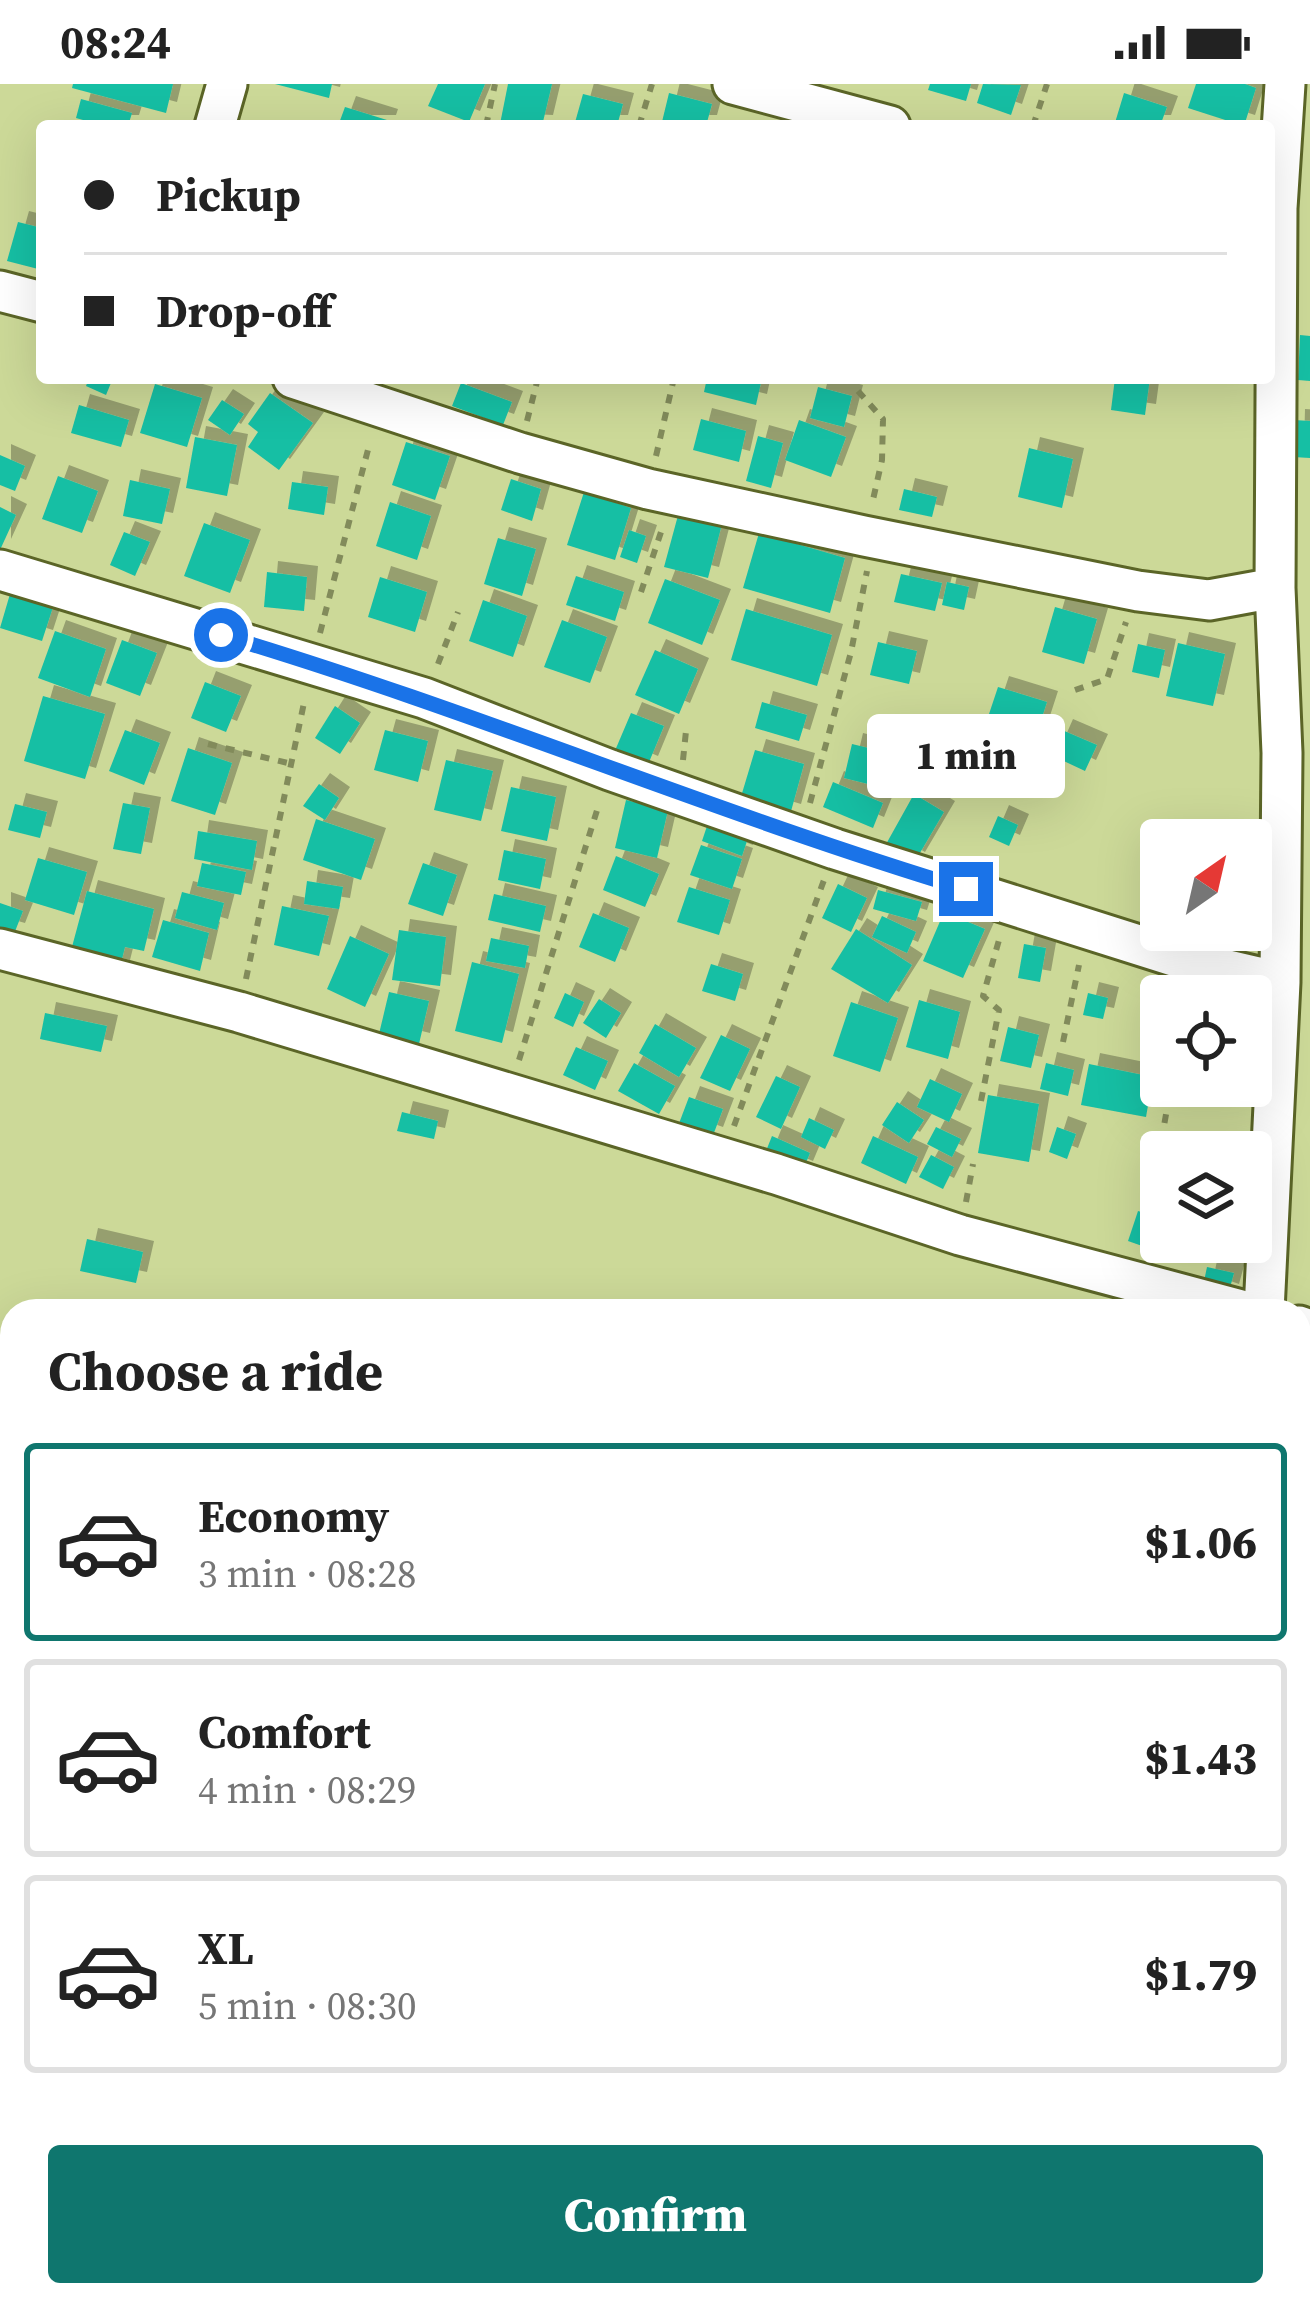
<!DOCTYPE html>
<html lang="en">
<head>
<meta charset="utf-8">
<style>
  :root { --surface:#fff; --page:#f2f2f2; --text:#222; --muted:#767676; --line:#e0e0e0; --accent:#0f766e }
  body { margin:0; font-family:"Source Serif 4",serif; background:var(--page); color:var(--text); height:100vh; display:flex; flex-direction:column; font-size:45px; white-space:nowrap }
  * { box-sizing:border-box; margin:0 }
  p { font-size:39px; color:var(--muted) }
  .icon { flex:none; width:66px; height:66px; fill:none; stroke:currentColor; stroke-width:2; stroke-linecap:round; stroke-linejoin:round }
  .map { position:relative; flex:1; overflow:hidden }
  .drawer { position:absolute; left:0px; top:1215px; width:1311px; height:1008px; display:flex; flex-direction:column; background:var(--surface); border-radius:36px 36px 0 0; box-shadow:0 12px 48px #0002 }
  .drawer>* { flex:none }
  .banner { position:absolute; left:36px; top:36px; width:1239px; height:264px; border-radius:12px; box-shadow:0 12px 48px #0002; display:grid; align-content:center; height:264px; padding:0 48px; background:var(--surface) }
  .needle { width:78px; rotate:34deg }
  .controls { position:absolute; left:1140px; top:735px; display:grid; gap:24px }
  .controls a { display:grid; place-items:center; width:132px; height:132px; border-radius:12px; background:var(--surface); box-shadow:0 12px 48px #0002; font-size:60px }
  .end { position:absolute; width:54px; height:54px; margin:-27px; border:15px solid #1a73e8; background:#fff; box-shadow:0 0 0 6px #fff }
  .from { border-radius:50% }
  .bubble { position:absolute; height:84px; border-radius:12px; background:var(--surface); box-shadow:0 12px 48px #0002; font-size:39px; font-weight:800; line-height:84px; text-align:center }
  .banner b { display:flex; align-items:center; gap:42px; height:114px; font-size:45px }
  .banner b+b { border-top:3px solid var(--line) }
  .banner i { width:30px; height:30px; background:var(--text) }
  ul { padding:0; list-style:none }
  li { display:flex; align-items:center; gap:36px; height:198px; margin:0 24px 18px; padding:0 24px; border:6px solid var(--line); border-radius:12px }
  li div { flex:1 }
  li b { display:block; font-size:45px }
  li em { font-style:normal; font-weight:800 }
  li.current { border-color:var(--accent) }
  li>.icon { width:108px; height:108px; stroke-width:1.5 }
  h2 { padding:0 48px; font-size:54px; line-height:144px }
  .cta { display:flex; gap:24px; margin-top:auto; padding:24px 48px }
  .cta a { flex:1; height:138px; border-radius:12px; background:var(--accent); color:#fff; font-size:48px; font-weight:800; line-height:138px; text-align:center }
  .status { display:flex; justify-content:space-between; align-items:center; height:84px; padding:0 60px; background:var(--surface); direction:ltr }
  .status svg { height:33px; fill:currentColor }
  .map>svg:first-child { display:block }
</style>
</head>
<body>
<div class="status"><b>08:24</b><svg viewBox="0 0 49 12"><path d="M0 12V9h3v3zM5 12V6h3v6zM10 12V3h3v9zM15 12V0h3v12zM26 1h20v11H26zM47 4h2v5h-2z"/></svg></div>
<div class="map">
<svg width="1310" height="2223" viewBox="0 0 1310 2223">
  <defs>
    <filter id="shadow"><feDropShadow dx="11" dy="-11" stdDeviation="0" flood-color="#0004"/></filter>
  </defs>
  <rect width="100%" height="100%" fill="#ccd998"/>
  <path fill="#16bfa4" filter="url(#shadow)" d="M73,0H173L166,29L72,4Z
    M275,0H332L329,14Z
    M438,0H485L469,38L428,22Z
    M508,0H552L542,42L500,40Z
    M930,0H971L966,17L928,6Z
    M983,0L1021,1L1011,31L977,19Z
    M1196,0H1245L1256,4L1244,42L1188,24Z
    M669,9L712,20L706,42H661Z
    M1124,9L1167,23L1160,42H1114Z
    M583,10L623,20L617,42H574Z
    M81,15L132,29L128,42H104L76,34Z
    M345,23L387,36L385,42H338Z
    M18,138L42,144V186L7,177Z
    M1300,251L1310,252V297L1298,296Z
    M89,294H113L106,311L86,302Z
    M707,294H762L756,321L704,308Z
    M1115,294H1150L1145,331L1111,326Z
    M461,299L512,318L503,341L452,322Z
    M155,300L202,314L187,363L140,349Z
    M818,303L852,312L844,343L810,334Z
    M270,309L313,339L279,386L248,363L258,348L248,340Z
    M222,316L244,330L230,351L208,336Z
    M79,321L129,336L121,363L71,349Z
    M701,335L746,347L739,378L693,366Z
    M799,336L846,353L831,393L785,376Z
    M1294,336L1310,337V374L1293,373Z
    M758,352L783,359L771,404L746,397Z
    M195,353L237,361L227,412L186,404Z
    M406,358L450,372L435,416L392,401Z
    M1029,364L1073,375L1062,424L1018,413Z
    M0,371L25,382L15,407L0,401Z
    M58,392L98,407L82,449L42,435Z
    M511,395L541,405L532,437L501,426Z
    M130,396L170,405L162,440L123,432Z
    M292,398L328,403L324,431L288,425Z
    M904,405L937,413L932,433L899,426Z
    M584,408L631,424L615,476L567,461Z
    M390,418L431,432L417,476L376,462Z
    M0,423L16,431L0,466Z
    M680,424L723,436L708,494L664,483Z
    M204,439L250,456L230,509L184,492Z
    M629,446L646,452L637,479L620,473Z
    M124,448L150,458L135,492L110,481Z
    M759,449L845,474L830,529L743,504Z
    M498,454L536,465L522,512L484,500Z
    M267,488L307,493L304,527L264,523Z
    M901,490L942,499L935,527L894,518Z
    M576,492L624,508L615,537L566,521Z
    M380,493L427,508L415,548L368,533Z
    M665,495L720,516L702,561L648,539Z
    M947,498L969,503L964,526L942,521Z
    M10,510L53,523L42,557L0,544Z
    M483,516L527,532L513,573L469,557Z
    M1055,523L1097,535L1084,580L1042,568Z
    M746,525L832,551L817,602L731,576Z
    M562,536L607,553L590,599L544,583Z
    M55,547L106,565L90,613L38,594Z
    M122,556L157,569L140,612L106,599Z
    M878,558L917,567L909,600L870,591Z
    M1178,559L1225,570L1213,622L1166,612Z
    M1138,560L1165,566L1159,594L1132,588Z
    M655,566L698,585L679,630L635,611Z
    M205,598L241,612L226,648L191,634Z
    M998,603L1047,618L1035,655L986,639Z
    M43,612L105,630L85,695L24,677Z
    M762,618L807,631L799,657L755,644Z
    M335,622L360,639L340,670L315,654Z
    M631,629L664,642L647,683L614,669Z
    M125,646L160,659L144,701L109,687Z
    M385,646L428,657L418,698L374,686Z
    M1062,646L1097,661L1085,687L1051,671Z
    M852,660L893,670L884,704L844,694Z
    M936,660L975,683L961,708L922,686Z
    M188,664L232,679L215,731L171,717Z
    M755,666L804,680L790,731L740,716Z
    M446,676L493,687L481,737L434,726Z
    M833,698L883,719L873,744L823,723Z
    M319,700L339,714L325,736L303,722Z
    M511,703L556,713L547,757L501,747Z
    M914,710L944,728L914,779L885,762Z
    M626,716L668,726L657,774L615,764Z
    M123,719L150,724L141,770L113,765Z
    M15,720L47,728L40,754L8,746Z
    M998,732L1018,741L1009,762L989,753Z
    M316,735L375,755L361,796L303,776Z
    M709,736L749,751L742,772L702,757Z
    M198,747L257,757L252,786L194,775Z
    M701,761L742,775L732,805L690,791Z
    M504,766L546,775L540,805L498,796Z
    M616,772L659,790L645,823L603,806Z
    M38,774L87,788L74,831L25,816Z
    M202,779L246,788L241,811L197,802Z
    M423,779L457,791L443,832L408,820Z
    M307,797L343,803L339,825L304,820Z
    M838,800L867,814L851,848L822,834Z
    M689,803L730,816L719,851L677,838Z
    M878,806L922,818L916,837L873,825Z
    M87,807L154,825L144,867L125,863L119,887L69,874Z
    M182,808L224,819L217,846L175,834Z
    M494,810L546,822L540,848L488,836Z
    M0,819L23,827L14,850L0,846Z
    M282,822L329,832L319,872L274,861Z
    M944,828L985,845L963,894L923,877Z
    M593,829L629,844L615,878L579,863Z
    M882,832L916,848L907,869L872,853Z
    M163,836L209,849L200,887L152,873Z
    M856,845L912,881L888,919L831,885Z
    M399,846L446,853L440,902L392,896Z
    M350,852L389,870L365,923L327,905Z
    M491,854L529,862L525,884L486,877Z
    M1024,860L1046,864L1040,898L1018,894Z
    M472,878L519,890L502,959L455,947Z
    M711,880L743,890L735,917L702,907Z
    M389,908L429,917L419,960L379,950Z
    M565,909L584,918L573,943L554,934Z
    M1088,909L1108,914L1103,935L1083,931Z
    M599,915L621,929L606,954L583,939Z
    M919,916L960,928L948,975L906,963Z
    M851,918L898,934L880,988L833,972Z
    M45,929L107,942L101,968L40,955Z
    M655,940L696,964L679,993L639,969Z
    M1008,943L1039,951L1031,984L1000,977Z
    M721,951L750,965L730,1007L700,994Z
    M576,963L608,977L595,1006L563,991Z
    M634,979L675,1002L659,1030L618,1007Z
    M1046,979L1074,986L1068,1012L1040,1005Z
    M1089,980L1153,993L1146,1033L1081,1021Z
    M776,992L800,1003L781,1045L756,1033Z
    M930,995L962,1010L949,1038L917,1023Z
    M988,1011L1039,1020L1029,1078L978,1069Z
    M689,1013L723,1025L712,1054L678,1042Z
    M897,1018L924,1036L909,1059L882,1041Z
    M402,1028L438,1037L434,1055L397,1047Z
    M809,1034L834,1046L825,1065L801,1053Z
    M936,1043L961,1055L952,1073L927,1060Z
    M1057,1043L1076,1050L1067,1075L1049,1068Z
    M772,1052L810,1069L802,1088L764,1072Z
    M873,1052L918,1073L906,1100L861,1079Z
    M931,1071L954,1083L943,1105L919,1093Z
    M1138,1127L1161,1134V1158H1169L1165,1170L1128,1157Z
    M87,1155L143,1168L136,1199L80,1187Z
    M1207,1183L1234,1189L1228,1211L1203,1202Z"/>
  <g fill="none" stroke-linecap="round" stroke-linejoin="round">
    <g stroke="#5b6527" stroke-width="45">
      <path id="minor" d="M733,0L890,42
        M215,42L227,0
        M1269,123L1277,124L1285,0
        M0,207L42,218
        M293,294L520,369L648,405L864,452L1138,507L1209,516L1275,504
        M0,486L424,614L610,686L835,765L1189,877L1280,898
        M0,865L239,928L776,1090L960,1151L1245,1227
        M1264,1227L1280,898L1282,669L1275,504L1277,124
        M1299,1242L1310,1246"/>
    </g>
    <path stroke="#828b5b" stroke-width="6" stroke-dasharray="9 9" stroke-linecap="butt" d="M486,42L495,0
      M639,42L652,0
      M1033,42L1047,0
      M858,307L883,335L882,376L872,420
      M527,337L538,294
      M656,372L674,294
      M641,508L663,442
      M320,549L370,358
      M438,580L458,528
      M1075,606L1107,595L1126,538
      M208,660L292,680
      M683,676L686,647
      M810,719L851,568L867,487
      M246,895L305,614
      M1063,958L1079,881
      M519,976L599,720
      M981,1017L999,926L983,912L999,856
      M734,1042L824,796
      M1152,1110L1171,1002
      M966,1118L973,1080
      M427,2211L429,2223"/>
    <use href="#minor" stroke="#fff" stroke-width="39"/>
  </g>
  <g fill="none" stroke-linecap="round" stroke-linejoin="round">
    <path stroke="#1a73e8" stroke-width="15" d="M221,551C473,626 714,729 966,805"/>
  </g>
</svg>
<div class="controls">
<a><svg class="needle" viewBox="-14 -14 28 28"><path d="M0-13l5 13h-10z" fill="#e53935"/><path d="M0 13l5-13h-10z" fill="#767676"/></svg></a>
<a><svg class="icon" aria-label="locate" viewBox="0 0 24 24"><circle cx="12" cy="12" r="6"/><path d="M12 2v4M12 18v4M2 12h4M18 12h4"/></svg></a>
<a><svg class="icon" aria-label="layers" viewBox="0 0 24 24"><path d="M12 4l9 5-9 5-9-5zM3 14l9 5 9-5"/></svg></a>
</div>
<i class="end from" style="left:221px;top:551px"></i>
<i class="end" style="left:966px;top:805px"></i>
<div class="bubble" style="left:867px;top:630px;width:198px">1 min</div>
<div class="banner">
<b><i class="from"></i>Pickup</b>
<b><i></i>Drop-off</b>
</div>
<section class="drawer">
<h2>Choose a ride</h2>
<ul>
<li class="current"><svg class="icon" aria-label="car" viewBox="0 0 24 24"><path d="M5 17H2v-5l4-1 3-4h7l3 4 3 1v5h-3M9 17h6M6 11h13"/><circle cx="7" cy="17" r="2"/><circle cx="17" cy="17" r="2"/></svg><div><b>Economy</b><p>3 min · 08:28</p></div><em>$1.06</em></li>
<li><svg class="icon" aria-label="car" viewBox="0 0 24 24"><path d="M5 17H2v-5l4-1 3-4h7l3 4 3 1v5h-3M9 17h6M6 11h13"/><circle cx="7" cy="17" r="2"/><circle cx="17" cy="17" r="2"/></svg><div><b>Comfort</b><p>4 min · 08:29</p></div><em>$1.43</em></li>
<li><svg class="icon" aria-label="car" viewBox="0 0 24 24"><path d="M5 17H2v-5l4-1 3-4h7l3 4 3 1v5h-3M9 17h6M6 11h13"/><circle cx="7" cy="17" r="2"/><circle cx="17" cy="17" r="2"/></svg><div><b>XL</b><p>5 min · 08:30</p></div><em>$1.79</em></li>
</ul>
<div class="cta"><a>Confirm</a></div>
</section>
</div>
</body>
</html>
